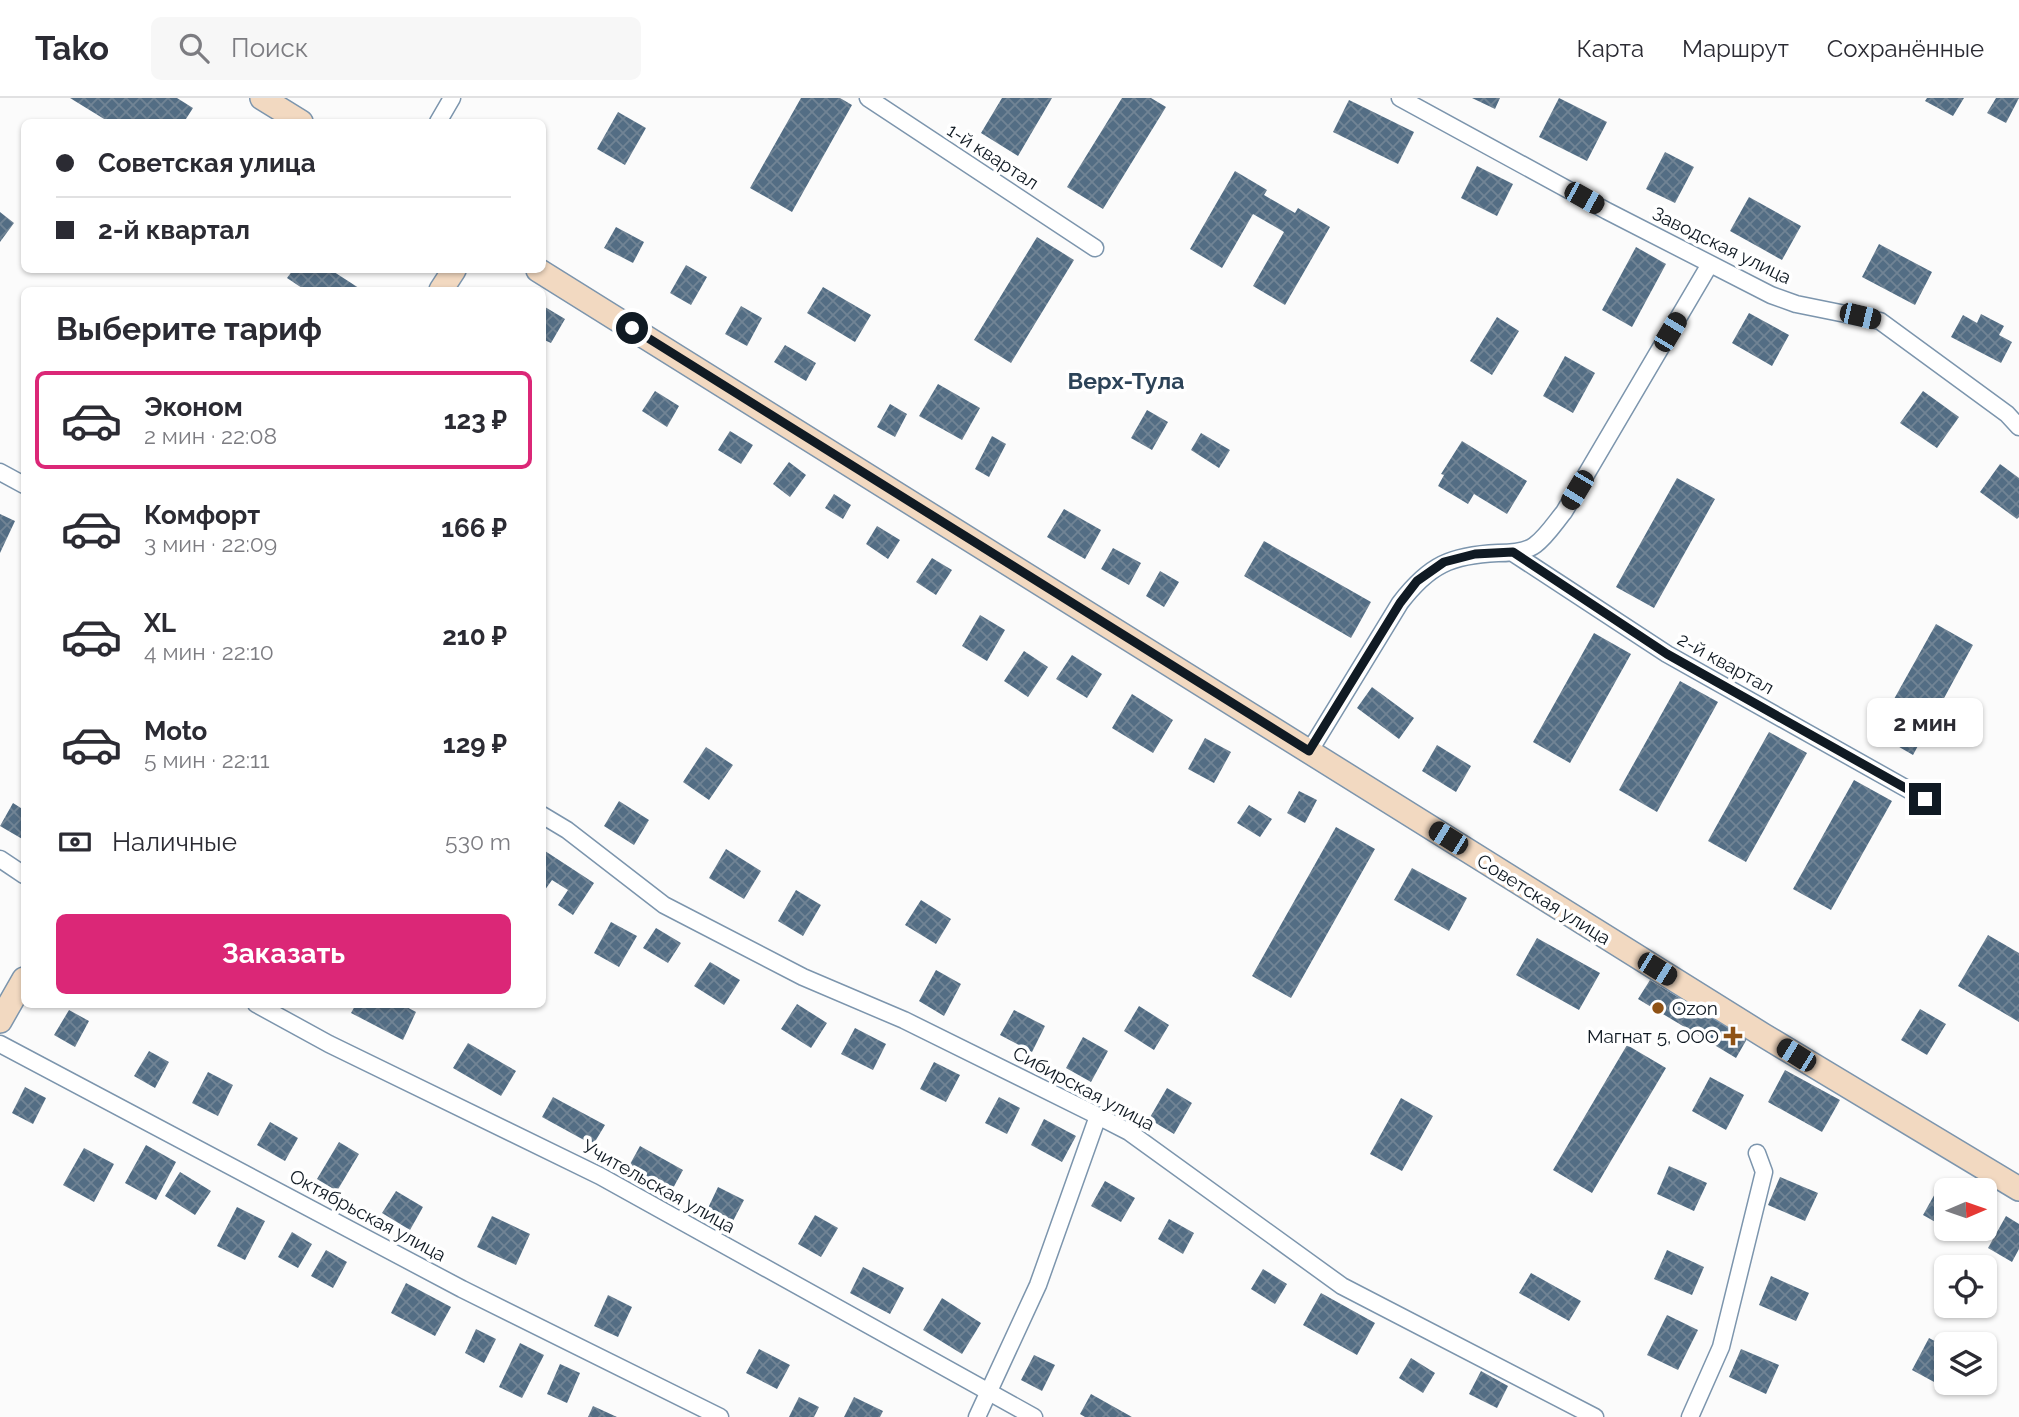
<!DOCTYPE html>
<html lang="ru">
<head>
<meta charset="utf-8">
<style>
  :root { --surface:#fff; --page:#f7f7f7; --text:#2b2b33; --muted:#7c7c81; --line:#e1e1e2; --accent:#db2777 }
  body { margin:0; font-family:Raleway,sans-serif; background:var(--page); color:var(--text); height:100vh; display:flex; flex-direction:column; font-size:26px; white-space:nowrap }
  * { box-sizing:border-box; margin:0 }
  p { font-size:23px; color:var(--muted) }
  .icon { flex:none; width:38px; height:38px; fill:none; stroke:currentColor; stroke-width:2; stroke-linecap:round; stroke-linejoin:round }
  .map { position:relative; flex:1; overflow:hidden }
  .side { position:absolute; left:21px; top:189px; width:525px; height:721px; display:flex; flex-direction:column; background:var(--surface); border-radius:10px; box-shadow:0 2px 5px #0004 }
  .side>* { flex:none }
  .top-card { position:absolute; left:21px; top:21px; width:525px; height:154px; border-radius:10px; box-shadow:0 2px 5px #0004; display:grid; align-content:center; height:154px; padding:0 35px; background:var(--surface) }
  .needle { width:46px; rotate:88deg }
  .fabs { position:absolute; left:1934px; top:1080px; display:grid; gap:14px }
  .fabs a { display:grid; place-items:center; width:63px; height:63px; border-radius:10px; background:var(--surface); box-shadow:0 2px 5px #0004; font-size:35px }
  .end { position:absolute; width:32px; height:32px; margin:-16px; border:9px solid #101a23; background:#fff; box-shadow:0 0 0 4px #fff }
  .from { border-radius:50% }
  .bubble { position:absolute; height:49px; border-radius:10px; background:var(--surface); box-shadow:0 2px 5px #0004; font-size:23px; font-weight:700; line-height:49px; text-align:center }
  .car { position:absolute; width:21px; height:42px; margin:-21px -10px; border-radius:9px; box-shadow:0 0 5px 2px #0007; background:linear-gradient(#222 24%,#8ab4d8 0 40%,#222 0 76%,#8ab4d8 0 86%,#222 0) }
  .top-card b { display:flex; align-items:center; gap:24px; height:66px; font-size:26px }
  .top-card b+b { border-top:2px solid var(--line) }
  .top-card i { width:18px; height:18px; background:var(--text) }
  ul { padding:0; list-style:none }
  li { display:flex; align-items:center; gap:21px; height:98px; margin:0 14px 10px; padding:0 21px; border:4px solid transparent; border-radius:10px }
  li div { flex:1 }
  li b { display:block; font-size:26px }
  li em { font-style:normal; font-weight:700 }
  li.current { border-color:var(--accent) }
  li>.icon { width:63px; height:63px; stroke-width:1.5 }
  h2 { padding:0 35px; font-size:32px; line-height:84px }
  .pay { display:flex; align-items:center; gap:18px; height:77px; padding:0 35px; font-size:26px }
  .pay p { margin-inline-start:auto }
  .primary-button { display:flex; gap:14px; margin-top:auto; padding:14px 35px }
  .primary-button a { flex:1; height:80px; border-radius:10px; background:var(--accent); color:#fff; font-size:28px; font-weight:700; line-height:80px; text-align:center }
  header { display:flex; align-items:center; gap:42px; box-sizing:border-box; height:98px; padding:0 35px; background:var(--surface); border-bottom:2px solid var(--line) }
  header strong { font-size:33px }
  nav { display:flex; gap:38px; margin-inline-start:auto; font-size:24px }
  .search { width:490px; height:63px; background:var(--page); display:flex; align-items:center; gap:18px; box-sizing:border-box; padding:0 24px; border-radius:10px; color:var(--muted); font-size:26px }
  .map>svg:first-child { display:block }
</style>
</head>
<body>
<header>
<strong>Tako</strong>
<div class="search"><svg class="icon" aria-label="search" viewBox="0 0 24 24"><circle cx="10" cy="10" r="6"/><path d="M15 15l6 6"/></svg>Поиск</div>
<nav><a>Карта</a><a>Маршрут</a><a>Сохранённые</a></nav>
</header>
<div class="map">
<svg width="2019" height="1319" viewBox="0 0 2019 1319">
  <defs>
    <pattern id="building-cross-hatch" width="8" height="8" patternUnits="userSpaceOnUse" patternTransform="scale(1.75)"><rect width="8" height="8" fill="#536d84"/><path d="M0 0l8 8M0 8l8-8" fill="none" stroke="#718495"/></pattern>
  </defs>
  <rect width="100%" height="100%" fill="#fbfbfb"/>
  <path fill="url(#building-cross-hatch)" d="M70,0H177L193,10L184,24H109Z
    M801,0H840L852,7L792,114L750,90Z
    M1002,0H1052L1018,58L981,35Z
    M1122,0H1151L1166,9L1103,111L1067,89Z
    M1472,0H1500L1495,11Z
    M1559,0L1607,24L1587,63L1539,39Z
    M1927,0H1964L1953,18L1925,3Z
    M1996,0H2019L2006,25L1987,15Z
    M1349,2L1414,34L1398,66L1333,34Z
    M618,14L646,30L625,67L597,51Z
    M1665,54L1694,69L1675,105L1646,91Z
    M1477,68L1513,86L1497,118L1461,100Z
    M1235,73L1267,92L1264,97L1295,115L1298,110L1330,129L1285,207L1253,188L1284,134L1253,116L1222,170L1190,151Z
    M1749,99L1801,128L1782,162L1730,133Z
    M0,114L14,125L0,144Z
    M616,129L644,144L633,165L604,150Z
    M1037,139L1074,162L1011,265L974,242Z
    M1879,146L1932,174L1915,207L1862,179Z
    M1636,149L1666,166L1632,229L1602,212Z
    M686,167L707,179L691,207L670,195Z
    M293,172H331L362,192H305L287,180Z
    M823,189L871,217L855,244L807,215Z
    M741,208L762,220L747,248L725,236Z
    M545,209L565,221L551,245L542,241V213Z
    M1749,215L1789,237L1772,268L1732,245Z
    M1981,216L2004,228L1999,237L2012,244L2001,265L1951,239L1963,217L1977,225Z
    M1497,219L1519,233L1492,277L1470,263Z
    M785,247L816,265L806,283L774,264Z
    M1565,258L1595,275L1573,315L1543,298Z
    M938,286L980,310L962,342L919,318Z
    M655,293L679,308L667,329L642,313Z
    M1923,293L1959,319L1937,350L1900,325Z
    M890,306L907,316L895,339L877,329Z
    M1147,312L1168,324L1152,352L1131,340Z
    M730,333L753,347L741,366L718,352Z
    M1201,335L1230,352L1219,370L1191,352Z
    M992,338L1006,346L989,379L975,371Z
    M1462,343L1527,383L1507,416L1474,396L1468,406L1438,388L1444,377L1441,376Z
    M789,364L806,377L790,399L773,386Z
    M2000,366L2019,380V419L2017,421L1980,394Z
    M1677,380L1715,401L1654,510L1616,489Z
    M834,396L851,407L843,421L825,410Z
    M1064,411L1101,432L1085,461L1047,439Z
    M0,416L15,423L0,455Z
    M877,428L900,442L888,461L866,446Z
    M1264,443L1371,504L1351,540L1244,478Z
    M1113,450L1141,465L1129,487L1101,471Z
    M932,460L952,472L936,497L916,484Z
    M1160,473L1179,484L1164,509L1146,498Z
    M980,517L1005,532L987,563L962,548Z
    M1936,526L1973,547L1913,657L1875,635Z
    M1594,535L1631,556L1570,665L1533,644Z
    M1024,553L1048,569L1028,599L1004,583Z
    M1072,557L1102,576L1087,600L1056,581Z
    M1680,583L1718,604L1657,714L1619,692Z
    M1372,589L1414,620L1399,641L1357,610Z
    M1132,596L1173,622L1153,655L1112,630Z
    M1769,634L1807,655L1746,764L1708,743Z
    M1205,640L1231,654L1214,685L1188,671Z
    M1437,647L1471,668L1456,694L1422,673Z
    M706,649L733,667L709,702L683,684Z
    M1854,682L1892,703L1831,812L1793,791Z
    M1299,693L1317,702L1305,725L1287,715Z
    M619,703L649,722L634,747L604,728Z
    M13,705L24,712V742L0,728Z
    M1249,707L1272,721L1260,739L1237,725Z
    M1336,729L1375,751L1291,900L1252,878Z
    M542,751L594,785L573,817L558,807L568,792L552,782L542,796Z
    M726,751L761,773L744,801L709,780Z
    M1412,770L1467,800L1449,833L1394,802Z
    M796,792L821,807L803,838L778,823Z
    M921,802L951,821L936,846L905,827Z
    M611,824L637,838L619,869L594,855Z
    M656,830L681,845L668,865L643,850Z
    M1988,837L2019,855V924L1958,888Z
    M1537,840L1600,875L1579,912L1516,877Z
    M710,864L740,882L724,907L694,888Z
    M936,872L961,886L944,918L919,903Z
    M1650,882L1747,941L1736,960L1638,901Z
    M356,906H401L416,914L403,942L351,915Z
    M797,906L827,925L811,950L781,931Z
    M1139,908L1169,927L1154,952L1124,933Z
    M1920,911L1946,926L1927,957L1901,942Z
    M69,912L89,923L75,949L54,937Z
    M1014,912L1045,928L1032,954L1000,937Z
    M855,930L886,946L873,972L841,956Z
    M1083,939L1108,953L1091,984L1066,970Z
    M468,945L516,973L501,998L453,970Z
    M1627,947L1666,970L1592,1095L1553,1072Z
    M149,953L169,964L155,990L134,978Z
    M934,964L960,977L946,1004L920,991Z
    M1785,972L1840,1002L1822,1034L1768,1004Z
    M208,974L233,987L218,1018L192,1005Z
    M1710,979L1744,997L1726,1032L1692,1013Z
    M25,989L46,1000L33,1026L12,1015Z
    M1167,990L1192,1005L1174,1036L1149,1021Z
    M553,999L605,1027L593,1047L542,1019Z
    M999,999L1020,1010L1007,1036L985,1025Z
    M1401,1000L1433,1018L1402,1073L1370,1056Z
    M1044,1021L1076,1038L1062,1064L1031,1047Z
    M270,1024L298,1040L285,1063L257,1047Z
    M339,1044L359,1056L337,1093L317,1081Z
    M146,1047L176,1064L156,1102L125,1085Z
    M640,1048L683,1072L672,1092L629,1068Z
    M84,1050L114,1066L94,1104L63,1087Z
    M1669,1068L1707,1085L1694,1113L1657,1096Z
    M180,1074L211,1093L195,1117L165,1098Z
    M1780,1079L1818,1095L1805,1123L1768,1107Z
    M1105,1083L1135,1100L1121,1124L1091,1108Z
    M1941,1085L1953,1092H1946V1130L1923,1117Z
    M718,1089L744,1102L733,1123L708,1110Z
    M396,1093L423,1109L410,1132L382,1115Z
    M237,1109L265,1123L245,1162L217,1148Z
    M815,1117L838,1130L821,1159L798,1146Z
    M492,1118L530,1136L516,1167L477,1149Z
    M2006,1118L2019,1126V1151L2012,1164L1988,1150Z
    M1169,1121L1194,1135L1183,1156L1158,1141Z
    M292,1134L312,1146L298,1170L278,1159Z
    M326,1152L347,1164L333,1190L311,1178Z
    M1667,1152L1704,1169L1692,1197L1654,1181Z
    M863,1169L904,1190L890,1216L850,1195Z
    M1263,1171L1287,1186L1275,1206L1251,1191Z
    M1531,1175L1581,1203L1569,1223L1519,1195Z
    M1771,1178L1809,1195L1796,1223L1759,1207Z
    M406,1185L451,1209L435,1238L391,1215Z
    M1321,1195L1375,1225L1357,1257L1303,1227Z
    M608,1197L632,1209L618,1239L594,1228Z
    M942,1200L981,1225L962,1256L923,1232Z
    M1667,1217L1698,1232L1678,1272L1647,1257Z
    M476,1231L496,1241L484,1265L465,1255Z
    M1929,1240L1946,1249V1267L1936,1285L1912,1272Z
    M520,1245L544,1257L522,1300L499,1289Z
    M759,1251L790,1267L777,1291L746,1275Z
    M1741,1251L1779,1267L1766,1296L1729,1279Z
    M1034,1257L1055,1267L1042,1293L1021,1282Z
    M1411,1260L1435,1275L1423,1295L1399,1280Z
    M560,1266L580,1275L567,1305L547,1296Z
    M1481,1273L1508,1288L1497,1310L1469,1296Z
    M1091,1296L1132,1319H1085L1080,1316Z
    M799,1299L819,1309L814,1319H789Z
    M854,1299L883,1313L880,1319H844Z
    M593,1308L617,1319H588Z"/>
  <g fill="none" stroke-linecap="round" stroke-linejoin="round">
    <g stroke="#7c95ad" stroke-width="19">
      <path id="street" d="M868,0L1095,150
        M1400,0L1607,113L1771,197L1796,206L1880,223L2007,316L2019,329
        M438,24L452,0
        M0,374L24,387
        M1513,455L1667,556L1925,701
        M1309,654L1400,505C1429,467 1451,457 1498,455C1509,455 1526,454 1535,447C1546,439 1555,425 1564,414L1710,166
        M542,717L567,732L664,807L803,879L904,922L1098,1018L1129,1034L1342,1188L1595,1319
        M0,761L24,777
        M256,906L329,946L600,1078L1034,1319
        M0,946L462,1191L720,1319
        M977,1319L1038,1187L1098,1018
        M1690,1319L1721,1249L1764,1074L1757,1055"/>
    </g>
    <g stroke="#7c95ad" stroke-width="26">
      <path id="secondary" d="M262,0L301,24
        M538,172L1763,937L2019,1091
        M441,192L454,172
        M0,923L24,881"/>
    </g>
    <use href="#street" stroke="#fff" stroke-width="16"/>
    <use href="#secondary" stroke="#f2d9c1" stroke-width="23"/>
  </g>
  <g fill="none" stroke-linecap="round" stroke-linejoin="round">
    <path stroke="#101a23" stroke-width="9" d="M632,230L1309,653L1400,505L1417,483L1444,464L1475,456L1513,454L1667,556L1925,701"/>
  </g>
  <g fill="#8f5215" stroke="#fff" stroke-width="2.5">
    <circle cx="1658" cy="910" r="7"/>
    <path d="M1729.5 927.5h7v7h7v7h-7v7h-7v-7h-7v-7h7z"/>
  </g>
  <g text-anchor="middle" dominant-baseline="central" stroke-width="7" stroke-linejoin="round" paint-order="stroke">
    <g font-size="19" fill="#101a23" stroke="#fff">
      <text transform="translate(993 58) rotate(33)">1-й квартал</text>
      <text transform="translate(1722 147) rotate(26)">Заводская улица</text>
      <text transform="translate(1726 565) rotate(29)">2-й квартал</text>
      <text transform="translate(1544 801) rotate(32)">Советская улица</text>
      <text transform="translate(1084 990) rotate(28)">Сибирская улица</text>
      <text transform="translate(659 1088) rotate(29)">Учительская улица</text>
      <text transform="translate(368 1117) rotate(28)">Октябрьская улица</text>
    </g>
    <g font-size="19" fill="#101a23" stroke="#fff" text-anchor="start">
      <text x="1672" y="910">Ozon</text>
      <text x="1719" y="938" text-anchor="end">Магнат 5, ООО</text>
    </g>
    <g font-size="23" font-weight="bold" fill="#2c4358" stroke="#fff">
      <text x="1126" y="282">Верх-Тула</text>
    </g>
  </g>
</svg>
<div class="fabs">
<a><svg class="needle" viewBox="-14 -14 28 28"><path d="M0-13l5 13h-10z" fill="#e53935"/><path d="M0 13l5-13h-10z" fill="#7c7c81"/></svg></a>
<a><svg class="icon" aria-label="locate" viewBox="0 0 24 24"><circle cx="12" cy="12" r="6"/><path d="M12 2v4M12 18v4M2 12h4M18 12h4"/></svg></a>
<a><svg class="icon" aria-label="layers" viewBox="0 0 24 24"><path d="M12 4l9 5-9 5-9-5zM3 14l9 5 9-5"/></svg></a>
</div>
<i class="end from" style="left:632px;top:230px"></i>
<i class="end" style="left:1925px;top:701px"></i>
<div class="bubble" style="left:1867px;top:600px;width:116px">2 мин</div>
<i class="car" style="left:1584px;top:100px;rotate:119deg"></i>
<i class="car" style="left:1860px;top:218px;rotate:103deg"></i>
<i class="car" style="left:1670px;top:234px;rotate:31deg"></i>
<i class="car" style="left:1577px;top:392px;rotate:211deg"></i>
<i class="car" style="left:1448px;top:740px;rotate:302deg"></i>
<i class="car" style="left:1657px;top:871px;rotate:122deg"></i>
<i class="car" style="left:1796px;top:957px;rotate:302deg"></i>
<div class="top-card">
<b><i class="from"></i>Советская улица</b>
<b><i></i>2-й квартал</b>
</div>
<section class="side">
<h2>Выберите тариф</h2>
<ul>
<li class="current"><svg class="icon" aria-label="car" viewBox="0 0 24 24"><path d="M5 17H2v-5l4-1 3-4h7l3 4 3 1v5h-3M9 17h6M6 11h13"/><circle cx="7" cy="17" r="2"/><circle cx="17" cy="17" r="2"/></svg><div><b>Эконом</b><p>2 мин · 22:08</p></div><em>123 ₽</em></li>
<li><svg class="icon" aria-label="car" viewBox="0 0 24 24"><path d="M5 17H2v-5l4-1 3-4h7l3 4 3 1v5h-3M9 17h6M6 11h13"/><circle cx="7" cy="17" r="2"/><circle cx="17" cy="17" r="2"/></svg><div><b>Комфорт</b><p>3 мин · 22:09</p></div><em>166 ₽</em></li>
<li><svg class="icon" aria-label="car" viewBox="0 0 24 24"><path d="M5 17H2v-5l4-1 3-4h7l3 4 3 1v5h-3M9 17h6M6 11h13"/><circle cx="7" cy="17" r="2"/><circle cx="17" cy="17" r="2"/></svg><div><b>XL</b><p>4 мин · 22:10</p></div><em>210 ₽</em></li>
<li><svg class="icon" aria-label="car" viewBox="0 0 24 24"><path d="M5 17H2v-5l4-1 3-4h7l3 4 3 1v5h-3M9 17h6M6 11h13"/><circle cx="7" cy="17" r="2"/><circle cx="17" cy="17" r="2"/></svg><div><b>Moto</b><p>5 мин · 22:11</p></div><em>129 ₽</em></li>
</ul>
<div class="pay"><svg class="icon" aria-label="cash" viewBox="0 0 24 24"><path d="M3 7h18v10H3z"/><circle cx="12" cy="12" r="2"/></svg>Наличные<p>530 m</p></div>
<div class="primary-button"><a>Заказать</a></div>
</section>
</div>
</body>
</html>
